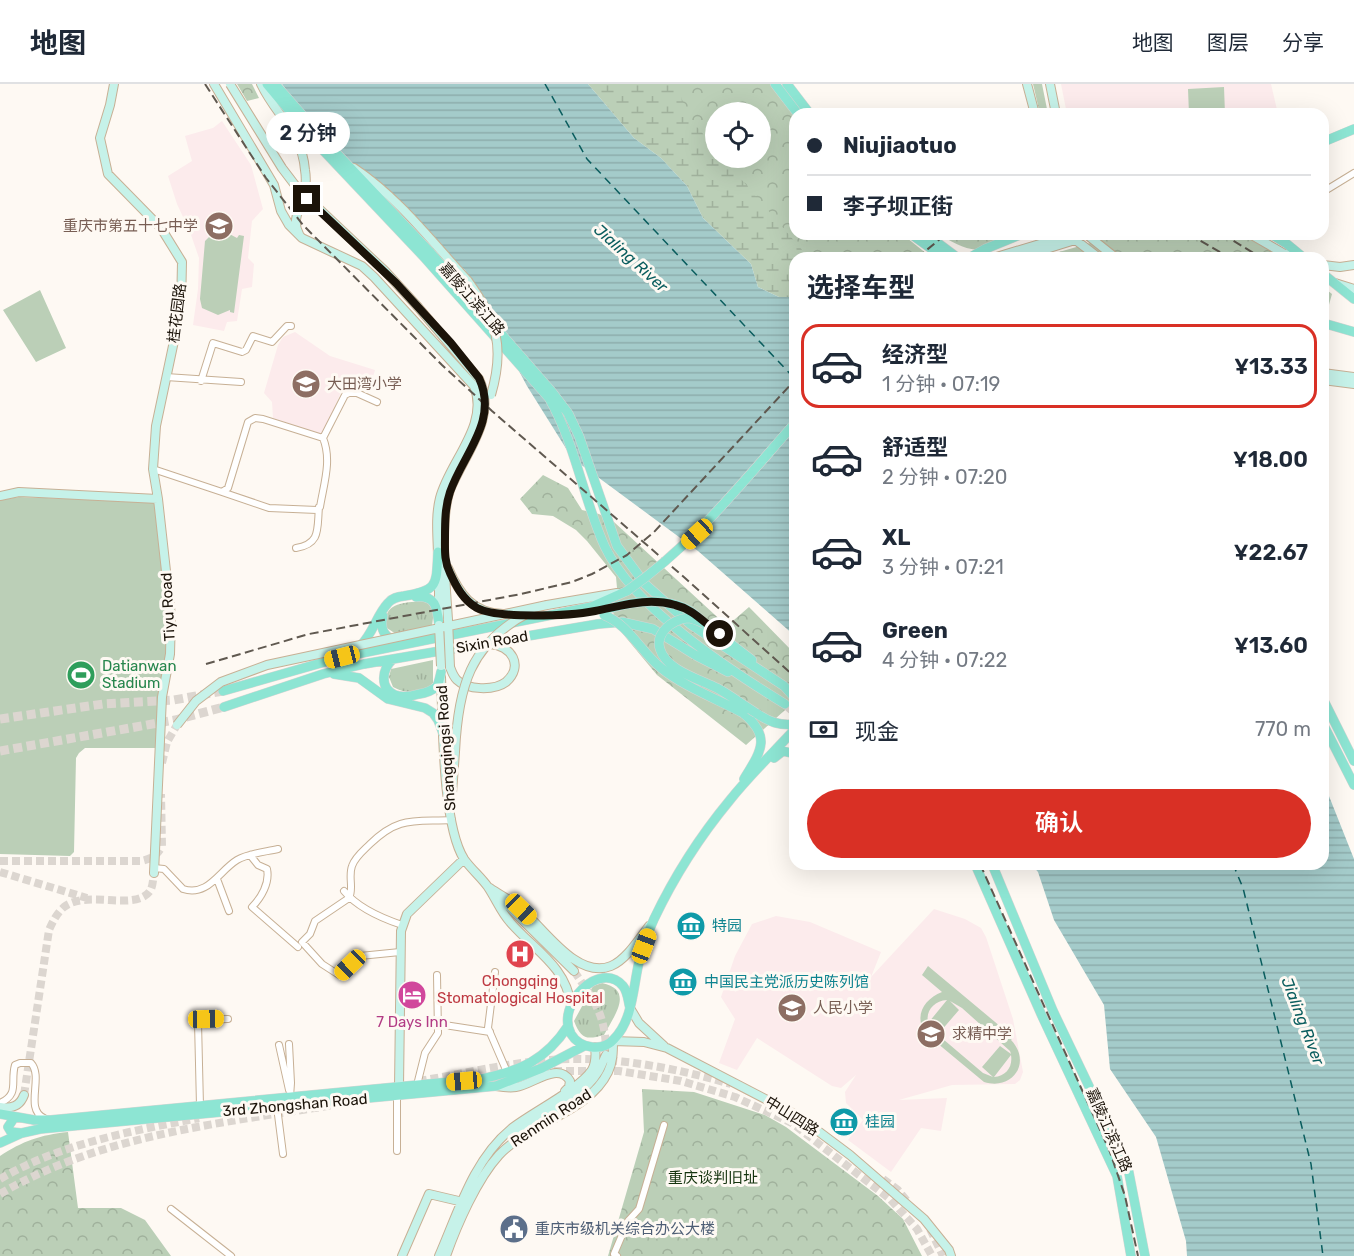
<!DOCTYPE html>
<html lang="zh">
<head>
<meta charset="utf-8">
<style>
  :root { --surface:#fff; --page:#f2f2f3; --text:#1f2937; --muted:#747a83; --line:#e0e1e3; --accent:#d93025 }
  body { margin:0; font-family:Rubik,"Noto Sans SC",sans-serif; background:var(--page); color:var(--text); height:100vh; display:flex; flex-direction:column; font-size:22px; white-space:nowrap }
  * { box-sizing:border-box; margin:0 }
  p { font-size:20px; color:var(--muted) }
  .icon { flex:none; width:33px; height:33px; fill:none; stroke:currentColor; stroke-width:2; stroke-linecap:round; stroke-linejoin:round }
  .map { position:relative; flex:1; overflow:hidden }
  .panel { position:absolute; left:789px; top:168px; width:540px; height:618px; display:flex; flex-direction:column; background:var(--surface); border-radius:18px; box-shadow:0 6px 24px #0002 }
  .panel>* { flex:none }
  .hud { position:absolute; left:789px; top:24px; width:540px; height:132px; border-radius:18px; box-shadow:0 6px 24px #0002; display:grid; align-content:center; height:132px; padding:0 18px; background:var(--surface) }
  .controls { position:absolute; left:705px; top:18px; display:grid; gap:12px }
  .controls a { display:grid; place-items:center; width:66px; height:66px; border-radius:50%; background:var(--surface); box-shadow:0 6px 24px #0002; font-size:30px }
  .end { position:absolute; width:27px; height:27px; margin:-14px; border:8px solid #1b1309; background:#fff; box-shadow:0 0 0 3px #fff }
  .from { border-radius:50% }
  .bubble { position:absolute; height:42px; border-radius:21px; background:var(--surface); box-shadow:0 6px 24px #0002; font-size:20px; font-weight:600; line-height:42px; text-align:center }
  .car { position:absolute; width:18px; height:36px; margin:-18px -9px; border-radius:8px; box-shadow:0 0 4px 2px #0007; background:linear-gradient(#f5c518 24%,#345 0 40%,#f5c518 0 76%,#345 0 86%,#f5c518 0) }
  .hud b { display:flex; align-items:center; gap:21px; height:57px; font-size:22px }
  .hud b+b { border-top:2px solid var(--line) }
  .hud i { width:15px; height:15px; background:var(--text) }
  ul { padding:0; list-style:none }
  li { display:flex; align-items:center; gap:18px; height:84px; margin:0 12px 9px; padding:0 6px; border:3px solid transparent; border-radius:18px }
  li div { flex:1 }
  li b { display:block; font-size:22px }
  li em { font-style:normal; font-weight:600 }
  li.selected { border-color:var(--accent) }
  li>.icon { width:54px; height:54px; stroke-width:1.5 }
  h2 { padding:0 18px; font-size:27px; line-height:72px }
  .pay { display:flex; align-items:center; gap:15px; height:66px; padding:0 18px; font-size:22px }
  .pay p { margin-inline-start:auto }
  .button { display:flex; gap:12px; margin-top:auto; padding:12px 18px }
  .button a { flex:1; height:69px; border-radius:36px; background:var(--accent); color:#fff; font-size:24px; font-weight:600; line-height:69px; text-align:center }
  header { display:flex; align-items:center; gap:36px; box-sizing:border-box; height:84px; padding:0 30px; background:var(--surface); border-bottom:2px solid var(--line) }
  header strong { font-size:28px }
  nav { display:flex; gap:33px; margin-inline-start:auto; font-size:21px }
  .map>svg:first-child { display:block }
</style>
</head>
<body>
<header>
<strong>地图</strong>
<nav><a>地图</a><a>图层</a><a>分享</a></nav>
</header>
<div class="map">
<svg width="1354" height="1172" viewBox="0 0 1354 1172">
  <defs>
    <pattern id="grass-tufts" width="24" height="20" patternUnits="userSpaceOnUse" patternTransform="scale(1.5)"><rect width="24" height="20" fill="#bbcfb7"/><path d="M3 7l-1-3M5 7V3M7 7l1-3M15 17l-1-3M17 17v-4M19 17l1-3" fill="none" stroke="#a0b19c"/></pattern>
    <pattern id="forest-crowns" width="20" height="18" patternUnits="userSpaceOnUse" patternTransform="scale(1.5)"><rect width="20" height="18" fill="#bbcfb7"/><path d="M2 6a3 3 0 1 1 6 0M12 15a3 3 0 1 1 6 0" fill="none" stroke="#a0b19c"/></pattern>
    <pattern id="wetland-marsh" width="20" height="14" patternUnits="userSpaceOnUse" patternTransform="scale(1.5)"><rect width="20" height="14" fill="#bbcfb7"/><path d="M1 5h8M5 5V1M11 12h8M15 12V8" fill="none" stroke="#a0b19c"/></pattern>
    <pattern id="water-rules" width="6" height="5" patternUnits="userSpaceOnUse" patternTransform="scale(1.5)"><rect width="6" height="5" fill="#a4cbca"/><path d="M0 2.5h6" fill="none" stroke="#8dadac"/></pattern>
  </defs>
  <rect width="100%" height="100%" fill="#fef9f3"/>
  <path fill="#fcebec" d="M1061,0H1271L1278,30H1067Z
    M222,37L251,81L263,125L252,137L248,174L254,180L252,203L242,205L237,237L227,238L224,247L193,241L198,205L199,174L190,148L177,120L168,92L192,77L185,52L213,44Z
    M295,248L330,272L375,286L369,306L346,297L322,351L273,334L272,318L264,309L278,261L283,253Z
    M934,825L965,835L981,844L986,853L1013,935L1023,988L1020,996L1015,1000L952,1001L899,1016L947,1014L941,1047L921,1044L891,1088L848,1056L863,1036L846,1019L845,1008L856,991L841,1004L832,1002L757,954L737,986L719,979L735,935L721,913L735,872L752,840L776,832L810,838L881,868L871,893Z"/>
  <path fill="url(#grass-tufts)" d="M1033,0H1042L1048,30H1040Z
    M421,517L428,519L434,526L432,542L396,550L387,544C381,519 403,519 421,517Z
    M433,576V599C422,612 406,610 393,603L389,593L391,585Z
    M602,899C635,906 614,932 604,951C586,956 581,955 574,937L593,902Z"/>
  <path fill="url(#forest-crowns)" fill-rule="evenodd" d="M237,0H252L259,14L247,17Z
    M591,0H771L795,33V150H902L932,174H795L688,102ZM716,28H760V74H716Z
    M939,150H1031C992,166 978,176 939,150Z
    M1122,150H1241L1283,174H1038Z
    M1323,203L1332,210L1323,242Z
    M543,391L568,404L582,426L599,430L614,438L727,542L749,523L795,570V617L746,661L657,591L618,544L613,528L617,504L616,493L587,457L576,446L553,432L532,430L520,415Z
    M642,1005L694,1008L765,1031L786,1043L878,1112L903,1135L922,1172H608L644,1048Z
    M68,1048L78,1124H121L145,1136L171,1172H0V1072C23,1057 40,1051 68,1048Z"/>
  <path fill="url(#wetland-marsh)" d="M588,0H677L687,31L715,64L716,74H723L809,174H795V213H779L758,203L751,180L703,134L687,102L661,74L634,54Z"/>
  <path fill="#bbcfb7" fill-rule="evenodd" d="M1224,3L1225,30H1189L1188,5Z
    M222,146L237,154L239,151L244,152L234,229L230,228V226L218,231L202,224L200,215L205,157L214,148Z
    M40,206L66,264L36,278L3,226Z
    M19,413L154,418L168,531L167,570L157,664H85L79,669L76,674L74,768L70,772L0,770V416Z
    M928,882L1013,953L1011,956C1032,978 1013,1007 984,998L925,949C914,932 924,915 942,908L922,891ZM947,916L929,938L940,948L959,926L950,917L962,924L1010,967L1011,970L1000,962L982,983L993,993L983,989L930,944C923,930 932,917 947,916ZM1011,971C1013,983 1006,992 994,993Z"/>
  <path fill="url(#water-rules)" d="M282,0H588L634,54L661,74L687,102L703,134L751,180L758,203L779,213H795V552L698,467L572,374L527,302L465,186L349,99Z
    M1323,697L1354,775V1172H1187L1186,1157L1156,1053L1110,985L1104,921L1054,836L1038,788L1031,780H1323Z"/>
  <g fill="none" stroke-linecap="round" stroke-linejoin="round">
    <path stroke="#0a5d5e" stroke-width="1.5" stroke-dasharray="8 6" stroke-linecap="butt" d="M545,0L587,75L795,295
      M1233,780L1243,804L1311,1080L1323,1172"/>
    <path stroke="#dcd6d0" stroke-width="8" stroke-dasharray="8 4" stroke-linecap="butt" d="M162,679L167,658L177,641
      M0,777H141C151,775 158,771 162,762L161,710
      M0,788L87,814
      M574,887C593,915 605,929 606,965
      M554,987H619L681,997L735,1013L792,1039L890,1115L917,1145L932,1172
      M419,997C467,989 520,976 569,975C624,974 678,985 731,1000
      M24,1011L49,846C53,837 57,829 64,823C87,805 135,828 150,807C153,802 153,795 154,789
      M0,1095C60,1060 131,1047 199,1034
      M883,1095L898,1106L907,1117
      M0,1110C100,1051 221,1039 334,1021
      M930,1145L943,1172"/>
    <path stroke="#dcd6d0" stroke-width="9" stroke-dasharray="9 4.5" stroke-linecap="butt" d="M785,620L795,629
      M0,635L103,620L174,616L223,607
      M0,667L175,636L224,623"/>
    <g stroke="#c7b095" stroke-width="8">
      <path id="street" d="M1323,108L1354,89
        M166,293L241,298
        M201,297L213,259L242,268L246,266L253,252L272,258L287,242H291
        M153,385L222,408L228,404L248,338L255,334L263,335L323,354L345,311L349,309H357L377,318
        M222,408L269,424L317,426L320,423C324,399 332,376 323,354
        M296,464C321,460 317,445 319,423
        M250,771L258,781L267,785C270,799 261,814 252,823L298,863
        M154,784L164,785L183,805C208,813 219,787 237,776C249,769 265,768 278,765
        M217,795L229,827
        M344,807C358,824 381,834 402,841
        M400,868L360,872L339,891L322,880L302,858L310,850L315,837L349,814C354,805 348,793 352,782C355,773 363,767 370,760C399,732 413,738 452,736
        M495,888L488,944L507,988
        M438,940L490,948
        M289,960L291,999L290,1013
        M279,961L289,1006
        M417,1001L425,969L438,949L437,891
        M397,1010V1067
        M0,1019C20,1010 10,998 15,981L20,979H31C44,993 24,1025 44,1034
        M200,1022L198,938L201,936L228,935
        M277,1023L283,1070
        M171,1125L231,1172
        M617,1172L614,1170L628,1137L639,1125L664,1041"/>
    </g>
    <g stroke="#c7b095" stroke-width="10">
      <path id="secondary" d="M114,0L110,21L100,54L108,90L161,144L182,178L181,224L156,342L153,385L158,415
        M214,0L274,101L281,127L289,141L302,154L362,182L374,193L474,302C490,341 449,378 440,414C435,434 438,454 438,474
        M261,0C276,32 302,48 305,86C306,92 306,99 305,105C303,120 290,135 299,150
        M1027,0L1035,30
        M1050,0L1056,30
        M354,84C399,114 432,158 468,197
        M1086,150L1116,174
        M1250,150L1283,169L1300,174
        M1073,154L1099,174
        M993,174L1073,150
        M1017,174L1075,156L1085,150
        M1323,181L1340,183L1354,181
        M1335,199L1354,205
        M418,223L479,295C498,335 464,370 450,406C439,437 446,502 448,536
        M1323,289L1354,293
        M1323,296L1354,300
        M0,412L19,408L158,415L171,532L170,570L162,613L154,789
        M448,484C459,509 472,529 503,530
        M439,490V531
        M547,521L617,509
        M450,583C452,588 453,592 457,596C467,606 494,607 506,598C524,582 512,561 489,560
        M441,593C443,637 442,740 464,775C471,785 481,793 488,803C496,815 501,828 510,838C534,866 566,882 571,921
        M452,709L455,668
        M490,804C500,811 512,817 521,825C544,844 577,896 611,882C626,876 639,855 649,842
        M503,817L574,887
        M630,924L639,939L664,962
        M496,1002C502,1003 510,1004 516,1003C532,1001 558,977 570,997L569,1003L565,1007
        M399,1003L401,847L407,830L464,775
        M0,1023C12,1025 20,1022 24,1011
        M514,1049C539,1032 582,1015 598,988C601,983 603,977 606,971
        M402,1172L429,1110L463,1118
        M439,1172C458,1129 473,1076 511,1045C531,1029 580,1005 592,986C596,979 596,971 595,963
        M446,1172C457,1141 477,1095 499,1071C529,1039 589,1028 608,988C613,978 613,967 613,957L644,958L667,964L798,1032L850,1071L924,1135L949,1166L951,1172"/>
    </g>
    <g stroke="#d6d5d3" stroke-width="10">
      <path id="primary" d="M267,0L320,63L423,172L549,314C576,361 583,415 605,463C634,524 728,585 785,620
        M275,0L326,58L429,167L552,308L568,329L579,352L617,462L645,500L690,540L784,602L793,612
        M775,0L798,30
        M787,0L810,30
        M1323,58L1354,45
        M911,150L944,174
        M926,150L958,174
        M1271,150L1287,160L1304,174
        M969,174L985,165L1022,150
        M1323,190L1354,215
        M1323,239L1354,248
        M416,513C436,511 437,524 439,541
        M383,532C380,544 383,552 395,557
        M705,540L752,576
        M360,562C373,550 376,532 388,519C392,514 397,513 404,512C439,506 436,501 438,468
        M393,575C382,585 379,604 395,611C403,614 412,612 419,610C426,609 432,607 437,602C439,598 440,593 441,588
        M334,590L359,594L388,615L425,624L433,629L438,636L443,649
        M223,607L342,573L591,523L627,507
        M1323,615L1354,677
        M224,623L323,590L364,580L598,540L622,538L653,545L695,571L728,588
        M743,629C772,653 761,667 744,695
        M756,629C769,638 780,642 795,640
        M1323,640L1354,701
        M774,674L783,667L795,670
        M975,780L1042,932L1117,1092L1131,1172
        M992,780L1053,927L1128,1084L1145,1172
        M630,924C628,917 628,908 623,902C600,875 555,921 571,950C580,965 603,968 614,955C633,936 633,903 639,878C643,864 648,848 654,835C674,793 701,751 730,716C750,691 773,669 795,645
        M0,1030L34,1036H51L481,995C520,987 546,976 568,942
        M14,1034L8,1043L11,1048L21,1049
        M0,1059L22,1049L40,1045L496,1002L542,984L584,962"/>
    </g>
    <use href="#street" stroke="#fff" stroke-width="6"/>
    <use href="#secondary" stroke="#c6f2e9" stroke-width="8"/>
    <use href="#primary" stroke="#8de5d3" stroke-width="9"/>
    <path stroke="#605950" stroke-width="2" stroke-dasharray="9 4.5" stroke-linecap="butt" d="M205,0L266,94L303,141L442,281L492,327L685,494L795,593
      M1189,150L1230,174
      M1222,150L1262,174
      M917,174L946,150
      M206,580L309,550L521,510L572,498L592,490L627,471L654,448L795,296
      M980,780L1110,1068L1125,1112L1138,1172"/>
    <g stroke="#c7b095" stroke-width="10" stroke-linecap="butt">
      <path id="secondary-bridge" d="M230,0L282,84L298,105L385,187L418,223
        M468,197C497,237 505,263 491,311
        M448,536L450,583
        M439,541L441,582
        M177,641L196,617L221,598L267,581L547,521
        M455,668C458,605 469,559 530,528"/>
    </g>
    <g stroke="#d6d5d3" stroke-width="10" stroke-linecap="butt">
      <path id="primary-bridge" d="M627,507C694,460 741,400 795,339
        M611,524C641,515 678,512 701,536
        M604,531C629,541 640,567 661,584C683,602 717,615 743,629
        M705,540C699,537 693,534 687,534C672,536 655,549 660,565C666,586 699,595 717,604C730,611 743,621 756,629"/>
    </g>
    <use href="#secondary-bridge" stroke="#c6f2e9" stroke-width="8"/>
    <use href="#primary-bridge" stroke="#8de5d3" stroke-width="9"/>
  </g>
  <g fill="none" stroke-linecap="round" stroke-linejoin="round">
    <path stroke="#1b1309" stroke-width="8" d="M307,115L396,199L451,259L479,294C499,337 463,370 450,408C445,423 445,438 445,453C445,466 444,477 450,489C456,502 463,516 477,524C498,535 570,532 595,527C622,522 647,513 675,521C693,525 704,539 720,550"/>
  </g>
  <defs>
    <g id="school-disc" transform="scale(1.5)"><circle r="9.5" fill="#8d6e63" stroke="#fef9f3"/><path d="M0-5L7-2L0 1L-7-2ZM-4 1L0 2.5L4 1V4Q0 6-4 4Z" fill="#fff"/></g>
    <g id="stadium-disc" transform="scale(1.5)"><circle r="9.5" fill="#2e9e5b" stroke="#fef9f3"/><path d="M0-5a6.5 5 0 1 0 0 10a6.5 5 0 1 0 0-10ZM-3.5-1.8h7v3.6h-7Z" fill="#fff"/></g>
    <g id="museum-disc" transform="scale(1.5)"><circle r="9.5" fill="#0f9aa8" stroke="#fef9f3"/><path d="M0-6L6-3V-2H-6V-3ZM-5-1h2V3h-2ZM-1-1h2V3h-2ZM3-1h2V3H3ZM-6 4H6V6H-6Z" fill="#fff"/></g>
    <g id="hospital-disc" transform="scale(1.5)"><circle r="9.5" fill="#e0444e" stroke="#fef9f3"/><path d="M-5-5h3v3.5h4V-5h3V5h-3V1.5h-4V5h-3Z" fill="#fff"/></g>
    <g id="hotel-disc" transform="scale(1.5)"><circle r="9.5" fill="#d1479c" stroke="#fef9f3"/><path d="M-6-4.5h1.5V1H6V5H4.5V3h-9V5H-6ZM-4 0a1.8 1.8 0 1 1 3.6 0ZM.5 0V-2.5h3Q6-2.5 6 0Z" fill="#fff"/></g>
    <g id="civic-disc" transform="scale(1.5)"><circle r="9.5" fill="#5c6f8a" stroke="#fef9f3"/><path d="M-.6-6.5H3V-4.5H.6V-3L4-1V1h2V6H-6V1h2V-1L-.6-3ZM-1.2 2.5V6h2.4V2.5Z" fill="#fff"/></g>
  </defs>
  <g fill-rule="evenodd">
    <use href="#school-disc" x="219" y="142"/>
    <use href="#school-disc" x="306" y="300"/>
    <use href="#stadium-disc" x="81" y="591"/>
    <use href="#museum-disc" x="691" y="842"/>
    <use href="#hospital-disc" x="520" y="870"/>
    <use href="#museum-disc" x="683" y="898"/>
    <use href="#hotel-disc" x="412" y="911"/>
    <use href="#school-disc" x="792" y="924"/>
    <use href="#school-disc" x="931" y="950"/>
    <use href="#museum-disc" x="844" y="1038"/>
    <use href="#civic-disc" x="514" y="1145"/>
  </g>
  <g text-anchor="middle" dominant-baseline="central" stroke-width="6" stroke-linejoin="round" paint-order="stroke">
    <g font-size="15" fill="#785e54" stroke="#fef9f3" text-anchor="start">
      <text x="198" y="142" text-anchor="end">重庆市第五十七中学</text>
      <text x="327" y="300">大田湾小学</text>
      <text x="813" y="924">人民小学</text>
      <text x="952" y="950">求精中学</text>
    </g>
    <g font-size="15" fill="#1b1309" stroke="#fef9f3">
      <text transform="translate(472 215) rotate(49)">嘉陵江滨江路</text>
      <text transform="translate(177 229) rotate(-83)">桂花园路</text>
      <text transform="translate(168 523) rotate(-93)">Tiyu Road</text>
      <text transform="translate(492 558) rotate(-10)">Sixin Road</text>
      <text transform="translate(446 664) rotate(-94)">Shangqingsi Road</text>
      <text transform="translate(295 1021) rotate(-5)">3rd Zhongshan Road</text>
      <text transform="translate(792 1032) rotate(32)">中山四路</text>
      <text transform="translate(551 1034) rotate(-33)">Renmin Road</text>
      <text transform="translate(1109 1046) rotate(66)">嘉陵江滨江路</text>
    </g>
    <g font-size="15" fill="#27864d" stroke="#fef9f3" text-anchor="start">
      <text x="102" y="582">Datianwan<tspan x="102" dy="17">Stadium</tspan></text>
    </g>
    <g font-size="15" fill="#0d838f" stroke="#fef9f3" text-anchor="start">
      <text x="712" y="842">特园</text>
      <text x="704" y="898">中国民主党派历史陈列馆</text>
      <text x="865" y="1038">桂园</text>
    </g>
    <g font-size="15" fill="#be3a42" stroke="#fef9f3">
      <text x="520" y="897">Chongqing<tspan x="520" dy="17">Stomatological Hospital</tspan></text>
    </g>
    <g font-size="15" fill="#b23c85" stroke="#fef9f3">
      <text x="412" y="938">7 Days Inn</text>
    </g>
    <g font-size="15" fill="#14330e" stroke="#fef9f3">
      <text x="713" y="1094">重庆谈判旧址</text>
    </g>
    <g font-size="15" fill="#4e5e75" stroke="#fef9f3" text-anchor="start">
      <text x="535" y="1145">重庆市级机关综合办公大楼</text>
    </g>
    <g font-size="16" font-style="italic" fill="#0a5d5e" stroke="#fef9f3">
      <text transform="translate(631 174) rotate(42)">Jialing River</text>
      <text transform="translate(1303 937) rotate(69)">Jialing River</text>
    </g>
  </g>
</svg>
<div class="controls">
<a><svg class="icon" aria-label="locate" viewBox="0 0 24 24"><circle cx="12" cy="12" r="6"/><path d="M12 2v4M12 18v4M2 12h4M18 12h4"/></svg></a>
</div>
<i class="end from" style="left:720px;top:550px"></i>
<i class="end" style="left:307px;top:115px"></i>
<div class="bubble" style="left:266px;top:28px;width:84px">2 分钟</div>
<i class="car" style="left:697px;top:450px;rotate:228deg"></i>
<i class="car" style="left:342px;top:573px;rotate:256deg"></i>
<i class="car" style="left:521px;top:825px;rotate:134deg"></i>
<i class="car" style="left:644px;top:862px;rotate:21deg"></i>
<i class="car" style="left:350px;top:881px;rotate:226deg"></i>
<i class="car" style="left:206px;top:935px;rotate:89deg"></i>
<i class="car" style="left:464px;top:997px;rotate:265deg"></i>
<div class="hud">
<b><i class="from"></i>Niujiaotuo</b>
<b><i></i>李子坝正街</b>
</div>
<section class="panel">
<h2>选择车型</h2>
<ul>
<li class="selected"><svg class="icon" aria-label="car" viewBox="0 0 24 24"><path d="M5 17H2v-5l4-1 3-4h7l3 4 3 1v5h-3M9 17h6M6 11h13"/><circle cx="7" cy="17" r="2"/><circle cx="17" cy="17" r="2"/></svg><div><b>经济型</b><p>1 分钟 · 07:19</p></div><em>¥13.33</em></li>
<li><svg class="icon" aria-label="car" viewBox="0 0 24 24"><path d="M5 17H2v-5l4-1 3-4h7l3 4 3 1v5h-3M9 17h6M6 11h13"/><circle cx="7" cy="17" r="2"/><circle cx="17" cy="17" r="2"/></svg><div><b>舒适型</b><p>2 分钟 · 07:20</p></div><em>¥18.00</em></li>
<li><svg class="icon" aria-label="car" viewBox="0 0 24 24"><path d="M5 17H2v-5l4-1 3-4h7l3 4 3 1v5h-3M9 17h6M6 11h13"/><circle cx="7" cy="17" r="2"/><circle cx="17" cy="17" r="2"/></svg><div><b>XL</b><p>3 分钟 · 07:21</p></div><em>¥22.67</em></li>
<li><svg class="icon" aria-label="car" viewBox="0 0 24 24"><path d="M5 17H2v-5l4-1 3-4h7l3 4 3 1v5h-3M9 17h6M6 11h13"/><circle cx="7" cy="17" r="2"/><circle cx="17" cy="17" r="2"/></svg><div><b>Green</b><p>4 分钟 · 07:22</p></div><em>¥13.60</em></li>
</ul>
<div class="pay"><svg class="icon" aria-label="cash" viewBox="0 0 24 24"><path d="M3 7h18v10H3z"/><circle cx="12" cy="12" r="2"/></svg>现金<p>770 m</p></div>
<div class="button"><a>确认</a></div>
</section>
</div>
</body>
</html>
